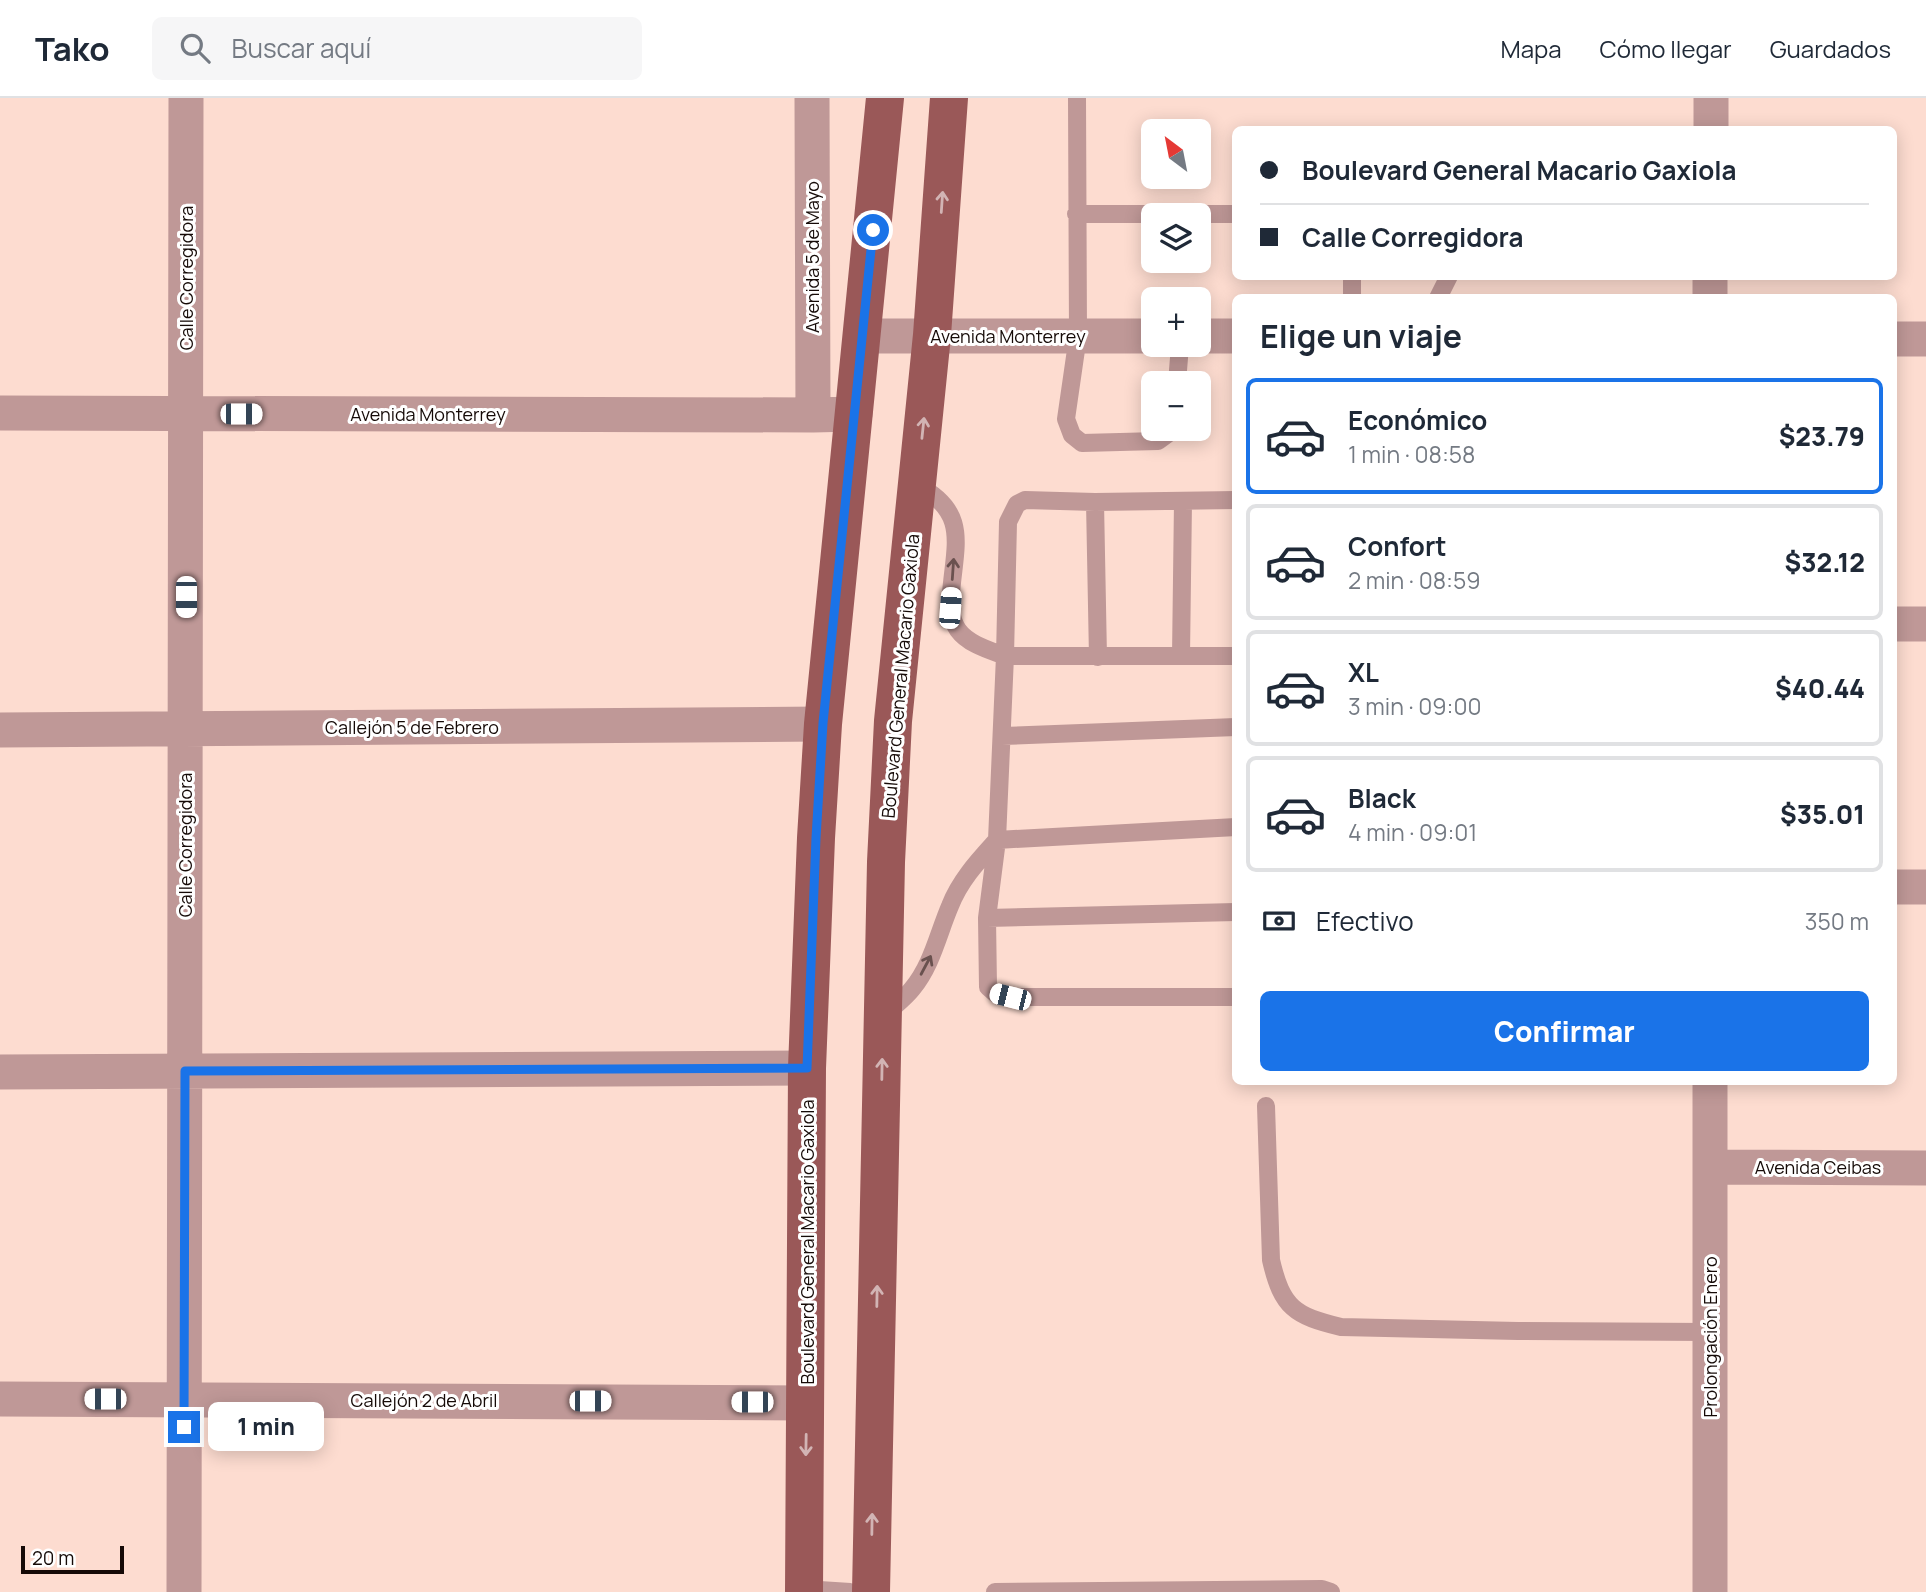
<!DOCTYPE html>
<html lang="es">
<head>
<meta charset="utf-8">
<style>
  :root { --surface:#fff; --page:#f6f6f7; --text:#1f2937; --muted:#747a83; --line:#e0e1e3; --accent:#1a73e8 }
  body { margin:0; font-family:Manrope,sans-serif; background:var(--page); color:var(--text); height:100vh; display:flex; flex-direction:column; font-size:26px; white-space:nowrap }
  * { box-sizing:border-box; margin:0 }
  p { font-size:23px; color:var(--muted) }
  .icon { flex:none; width:38px; height:38px; fill:none; stroke:currentColor; stroke-width:2; stroke-linecap:round; stroke-linejoin:round }
  .map { position:relative; flex:1; overflow:hidden }
  .details { position:absolute; left:1232px; top:196px; width:665px; height:791px; display:flex; flex-direction:column; background:var(--surface); border-radius:10px; box-shadow:0 4px 18px #0003 }
  .details>* { flex:none }
  .banner { position:absolute; left:1232px; top:28px; width:665px; height:154px; border-radius:10px; box-shadow:0 4px 18px #0003; display:grid; align-content:center; height:154px; padding:0 28px; background:var(--surface) }
  .needle { width:46px; rotate:328deg }
  .buttons { position:absolute; left:1141px; top:21px; display:grid; gap:14px }
  .buttons a { display:grid; place-items:center; width:70px; height:70px; border-radius:10px; background:var(--surface); box-shadow:0 4px 18px #0003; font-size:35px }
  .scale { position:absolute; left:21px; bottom:18px; width:103px; box-sizing:border-box; padding-left:7px; border:4px solid #150a07; border-top:0; font-size:19px; line-height:24px; white-space:nowrap; color:#150a07; -webkit-text-stroke:5px #fff; paint-order:stroke }
  .end { position:absolute; width:32px; height:32px; margin:-16px; border:9px solid #1a73e8; background:#fff; box-shadow:0 0 0 4px #fff }
  .from { border-radius:50% }
  .bubble { position:absolute; height:49px; border-radius:10px; background:var(--surface); box-shadow:0 4px 18px #0003; font-size:23px; font-weight:800; line-height:49px; text-align:center }
  .car { position:absolute; width:21px; height:42px; margin:-21px -10px; border-radius:9px; box-shadow:0 0 5px 2px #0007; background:linear-gradient(#fff 24%,#345 0 40%,#fff 0 76%,#345 0 86%,#fff 0) }
  .banner b { display:flex; align-items:center; gap:24px; height:66px; font-size:26px }
  .banner b+b { border-top:2px solid var(--line) }
  .banner i { width:18px; height:18px; background:var(--text) }
  ul { padding:0; list-style:none }
  li { display:flex; align-items:center; gap:21px; height:116px; margin:0 14px 10px; padding:0 14px; border:4px solid var(--line); border-radius:10px }
  li div { flex:1 }
  li b { display:block; font-size:26px }
  li em { font-style:normal; font-weight:800 }
  li.selected { border-color:var(--accent) }
  li>.icon { width:63px; height:63px; stroke-width:1.5 }
  h2 { padding:0 28px; font-size:32px; line-height:84px }
  .pay { display:flex; align-items:center; gap:18px; height:77px; padding:0 28px; font-size:26px }
  .pay p { margin-inline-start:auto }
  .cta { display:flex; gap:14px; margin-top:auto; padding:14px 28px }
  .cta a { flex:1; height:80px; border-radius:10px; background:var(--accent); color:#fff; font-size:28px; font-weight:800; line-height:80px; text-align:center }
  header { display:flex; align-items:center; gap:42px; box-sizing:border-box; height:98px; padding:0 35px; background:var(--surface); border-bottom:2px solid var(--line) }
  header strong { font-size:33px }
  nav { display:flex; gap:38px; margin-inline-start:auto; font-size:24px }
  .search { width:490px; height:63px; background:var(--page); display:flex; align-items:center; gap:18px; box-sizing:border-box; padding:0 24px; border-radius:10px; color:var(--muted); font-size:26px }
  .map>svg:first-child { display:block }
</style>
</head>
<body>
<header>
<strong>Tako</strong>
<div class="search"><svg class="icon" aria-label="search" viewBox="0 0 24 24"><circle cx="10" cy="10" r="6"/><path d="M15 15l6 6"/></svg>Buscar aquí</div>
<nav><a>Mapa</a><a>Cómo llegar</a><a>Guardados</a></nav>
</header>
<div class="map">
<svg width="1926" height="1494" viewBox="0 0 1926 1494">
  <rect width="100%" height="100%" fill="#fddcd0"/>
  <g fill="none" stroke-linecap="round" stroke-linejoin="round">
    <path stroke="#bf9897" stroke-width="18" d="M1077,0L1078,238L1066,321L1072,337L1082,345L1158,343L1169,335L1171,331
      M1076,116H1236
      M1352,178V200
      M1438,200L1449,178
      M1177,285L1180,247
      M917,387C969,414 955,446 951,495C950,508 950,520 958,532C968,546 989,552 1005,558H1236
      M1236,402L1095,404L1025,402L1017,406L1008,424L1005,558L997,742L987,820L988,889L996,896L1010,899H1236
      M1095,404L1098,559
      M1181,558L1183,403
      M1002,638L1236,629
      M987,820L1236,814
      M885,917C894,908 905,900 912,891C932,867 938,836 950,808C960,782 979,762 997,742L1236,729
      M1266,1008L1271,1162C1282,1210 1295,1218 1341,1229L1518,1233L1710,1234
      M804,1491L850,1494
      M995,1494L1322,1491L1331,1494"/>
    <path stroke="#bf9897" stroke-width="35" d="M812,0L813,317
      M1711,32V0
      M1710,200V178
      M862,238H1153
      M1199,238H1236
      M1894,241H1926
      M0,315L813,317L855,316
      M1894,526H1926
      M0,632L823,626
      M1894,789H1926
      M0,974L807,970
      M1710,984V1494
      M1710,1069L1926,1070
      M0,1301L806,1305
      M184,1494L186,0"/>
    <path stroke="#9a5858" stroke-width="38" d="M804,1494L807,970L816,740L823,626L885,0
      M871,1494L886,764L893,623L932,237L949,0"/>
  </g>
  <defs><path id="oneway-shaft" d="M-6 0H5M1.5-3L5.5 0L1.5 3" fill="none" stroke-width="1.6" stroke-linecap="round" stroke-linejoin="round" transform="scale(1.75)"/></defs>
  <g stroke="#d2b4b4">
    <use href="#oneway-shaft" transform="translate(942 104) rotate(-86)"/>
    <use href="#oneway-shaft" transform="translate(923 330) rotate(-84)"/>
    <use href="#oneway-shaft" transform="translate(882 971) rotate(-89)"/>
    <use href="#oneway-shaft" transform="translate(877 1198) rotate(-89)"/>
    <use href="#oneway-shaft" transform="translate(806 1347) rotate(91)"/>
    <use href="#oneway-shaft" transform="translate(872 1426) rotate(-89)"/>
  </g>
  <g stroke="#6a514f">
    <use href="#oneway-shaft" transform="translate(953 471) rotate(-86)"/>
    <use href="#oneway-shaft" transform="translate(926 867) rotate(-62)"/>
  </g>
  <g fill="none" stroke-linecap="round" stroke-linejoin="round">
    <path stroke="#1a73e8" stroke-width="9" d="M184,1329L185,973L807,970L816,740L823,625L873,132"/>
  </g>
  <g text-anchor="middle" dominant-baseline="central" stroke-width="6" stroke-linejoin="round" paint-order="stroke">
    <g font-size="18" fill="#150a07" stroke="#fff">
      <text transform="translate(812 159) rotate(-90)">Avenida 5 de Mayo</text>
      <text transform="translate(186 180) rotate(-90)">Calle Corregidora</text>
      <text x="1008" y="238">Avenida Monterrey</text>
      <text x="428" y="316">Avenida Monterrey</text>
      <text transform="translate(900 578) rotate(-85)">Boulevard General Macario Gaxiola</text>
      <text x="412" y="629">Callejón 5 de Febrero</text>
      <text transform="translate(185 747) rotate(-90)">Calle Corregidora</text>
      <text x="1818" y="1069">Avenida Ceibas</text>
      <text transform="translate(807 1144) rotate(-90)">Boulevard General Macario Gaxiola</text>
      <text transform="translate(1710 1239) rotate(-90)">Prolongación Enero</text>
      <text x="424" y="1302">Callejón 2 de Abril</text>
    </g>
  </g>
</svg>
<div class="buttons">
<a><svg class="needle" viewBox="-14 -14 28 28"><path d="M0-13l5 13h-10z" fill="#e53935"/><path d="M0 13l5-13h-10z" fill="#747a83"/></svg></a>
<a><svg class="icon" aria-label="layers" viewBox="0 0 24 24"><path d="M12 4l9 5-9 5-9-5zM3 14l9 5 9-5"/></svg></a>
<a>+</a>
<a>−</a>
</div>
<div class="scale">20 m</div>
<i class="end from" style="left:873px;top:132px"></i>
<i class="end" style="left:184px;top:1329px"></i>
<div class="bubble" style="left:208px;top:1304px;width:116px">1 min</div>
<i class="car" style="left:241px;top:316px;rotate:90deg"></i>
<i class="car" style="left:186px;top:499px;rotate:180deg"></i>
<i class="car" style="left:950px;top:510px;rotate:4deg"></i>
<i class="car" style="left:1010px;top:899px;rotate:284deg"></i>
<i class="car" style="left:105px;top:1301px;rotate:270deg"></i>
<i class="car" style="left:590px;top:1303px;rotate:90deg"></i>
<i class="car" style="left:752px;top:1304px;rotate:270deg"></i>
<div class="banner">
<b><i class="from"></i>Boulevard General Macario Gaxiola</b>
<b><i></i>Calle Corregidora</b>
</div>
<section class="details">
<h2>Elige un viaje</h2>
<ul>
<li class="selected"><svg class="icon" aria-label="car" viewBox="0 0 24 24"><path d="M5 17H2v-5l4-1 3-4h7l3 4 3 1v5h-3M9 17h6M6 11h13"/><circle cx="7" cy="17" r="2"/><circle cx="17" cy="17" r="2"/></svg><div><b>Económico</b><p>1 min · 08:58</p></div><em>$23.79</em></li>
<li><svg class="icon" aria-label="car" viewBox="0 0 24 24"><path d="M5 17H2v-5l4-1 3-4h7l3 4 3 1v5h-3M9 17h6M6 11h13"/><circle cx="7" cy="17" r="2"/><circle cx="17" cy="17" r="2"/></svg><div><b>Confort</b><p>2 min · 08:59</p></div><em>$32.12</em></li>
<li><svg class="icon" aria-label="car" viewBox="0 0 24 24"><path d="M5 17H2v-5l4-1 3-4h7l3 4 3 1v5h-3M9 17h6M6 11h13"/><circle cx="7" cy="17" r="2"/><circle cx="17" cy="17" r="2"/></svg><div><b>XL</b><p>3 min · 09:00</p></div><em>$40.44</em></li>
<li><svg class="icon" aria-label="car" viewBox="0 0 24 24"><path d="M5 17H2v-5l4-1 3-4h7l3 4 3 1v5h-3M9 17h6M6 11h13"/><circle cx="7" cy="17" r="2"/><circle cx="17" cy="17" r="2"/></svg><div><b>Black</b><p>4 min · 09:01</p></div><em>$35.01</em></li>
</ul>
<div class="pay"><svg class="icon" aria-label="cash" viewBox="0 0 24 24"><path d="M3 7h18v10H3z"/><circle cx="12" cy="12" r="2"/></svg>Efectivo<p>350 m</p></div>
<div class="cta"><a>Confirmar</a></div>
</section>
</div>
</body>
</html>
